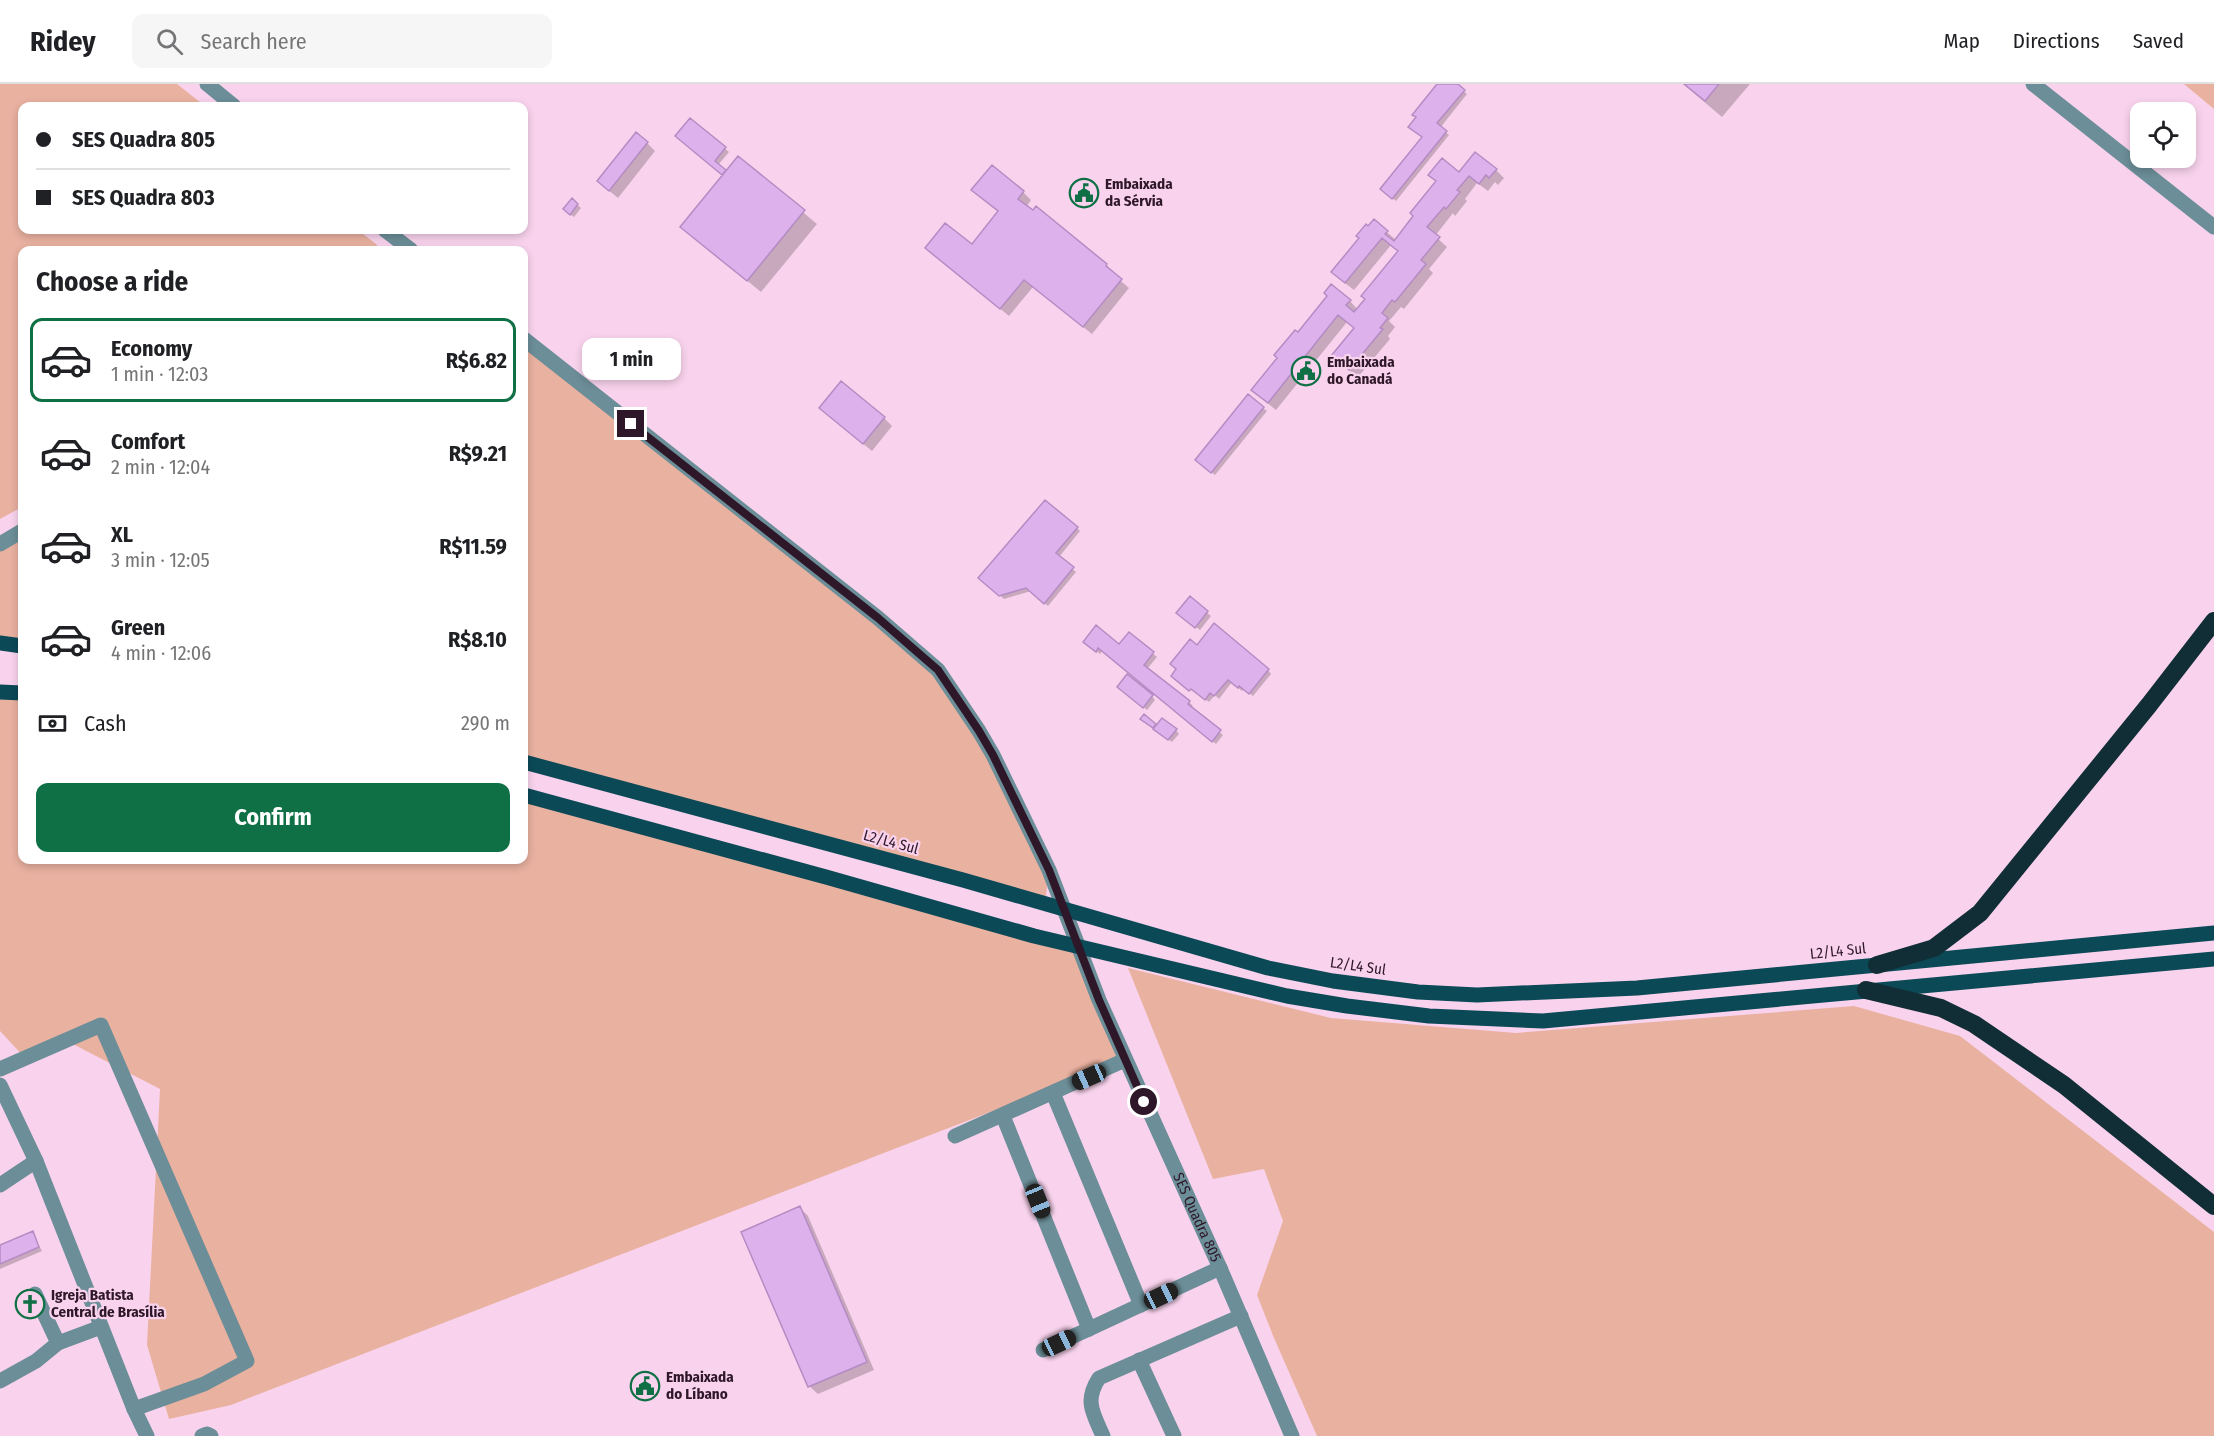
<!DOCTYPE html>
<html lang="en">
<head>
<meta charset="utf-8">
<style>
  :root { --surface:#fff; --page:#f6f6f6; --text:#202124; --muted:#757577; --line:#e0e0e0; --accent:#107045 }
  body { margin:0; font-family:"Fira Sans Condensed",sans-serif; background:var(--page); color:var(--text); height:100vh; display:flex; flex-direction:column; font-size:22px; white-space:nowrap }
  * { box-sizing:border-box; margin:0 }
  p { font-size:20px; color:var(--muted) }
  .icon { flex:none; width:33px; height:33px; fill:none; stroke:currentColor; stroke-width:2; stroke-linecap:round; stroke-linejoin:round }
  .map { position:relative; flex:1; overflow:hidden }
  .details { position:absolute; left:18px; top:162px; width:510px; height:618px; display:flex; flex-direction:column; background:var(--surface); border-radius:12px; box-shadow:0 3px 9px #0003 }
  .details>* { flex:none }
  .banner { position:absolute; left:18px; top:18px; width:510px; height:132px; border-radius:12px; box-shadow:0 3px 9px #0003; display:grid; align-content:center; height:132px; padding:0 18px; background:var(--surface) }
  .fabs { position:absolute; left:2130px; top:18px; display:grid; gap:12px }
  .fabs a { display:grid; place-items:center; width:66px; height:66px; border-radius:12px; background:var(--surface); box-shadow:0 3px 9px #0003; font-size:30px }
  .end { position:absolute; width:27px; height:27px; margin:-14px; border:8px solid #2e1728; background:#fff; box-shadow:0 0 0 3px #fff }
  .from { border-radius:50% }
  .bubble { position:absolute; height:42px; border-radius:12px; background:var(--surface); box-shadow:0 3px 9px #0003; font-size:20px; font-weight:700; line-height:42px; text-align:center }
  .car { position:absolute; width:18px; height:36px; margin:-18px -9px; border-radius:8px; box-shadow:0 0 4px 2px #0007; background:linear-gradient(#222 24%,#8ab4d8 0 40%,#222 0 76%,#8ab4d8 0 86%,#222 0) }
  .banner b { display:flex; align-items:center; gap:21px; height:57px; font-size:22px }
  .banner b+b { border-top:2px solid var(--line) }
  .banner i { width:15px; height:15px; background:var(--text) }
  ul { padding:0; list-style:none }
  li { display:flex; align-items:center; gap:18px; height:84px; margin:0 12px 9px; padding:0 6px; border:3px solid transparent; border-radius:12px }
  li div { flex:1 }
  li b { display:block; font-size:22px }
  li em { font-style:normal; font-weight:700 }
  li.active { border-color:var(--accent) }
  li>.icon { width:54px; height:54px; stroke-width:1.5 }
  h2 { padding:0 18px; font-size:27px; line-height:72px }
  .pay { display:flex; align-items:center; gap:15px; height:66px; padding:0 18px; font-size:22px }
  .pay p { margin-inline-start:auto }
  .action { display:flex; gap:12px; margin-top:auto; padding:12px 18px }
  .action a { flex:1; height:69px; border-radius:12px; background:var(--accent); color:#fff; font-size:24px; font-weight:700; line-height:69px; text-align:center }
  header { display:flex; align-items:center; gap:36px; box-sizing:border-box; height:84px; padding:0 30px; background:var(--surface); border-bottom:2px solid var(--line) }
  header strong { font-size:28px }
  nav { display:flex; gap:33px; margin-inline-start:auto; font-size:21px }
  .search { width:420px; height:54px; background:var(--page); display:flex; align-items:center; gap:15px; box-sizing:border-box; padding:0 21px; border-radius:12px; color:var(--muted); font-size:22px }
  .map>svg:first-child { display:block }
</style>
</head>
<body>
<header>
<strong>Ridey</strong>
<div class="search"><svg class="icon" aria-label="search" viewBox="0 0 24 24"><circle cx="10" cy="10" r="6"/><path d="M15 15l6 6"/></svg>Search here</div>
<nav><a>Map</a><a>Directions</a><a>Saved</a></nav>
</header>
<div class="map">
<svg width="2214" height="1352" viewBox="0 0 2214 1352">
  <rect width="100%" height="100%" fill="#f9d3ed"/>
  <path fill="#e9b1a0" d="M0,0H177L205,22H22V146H358L376,160L381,166H22V423L0,435Z
    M2184,0H2214V25Z
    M524,255L938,586L1049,786L1045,820L524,679Z
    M22,447V562L0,559V460Z
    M0,608L22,609V776H524V712L1072,861L1125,976L231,1321L169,1335L147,1261L160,1005L65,956L26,975L0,947Z
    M1128,884L1331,934L1516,949L1854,922L1960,952L2214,1148V1352H1317L1274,1254L1257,1211L1283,1137L1264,1085L1213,1095Z"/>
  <path fill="#0003" d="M1439,0H1455L1467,10L1440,44L1449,51L1396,117L1385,108L1423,54Z
    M1683,0H1750L1722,33Z
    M691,36L729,68L718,81L727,88L738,74L817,140L761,208L682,143L724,91L681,56Z
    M647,59L655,67L618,114L607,105Z
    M1496,86L1504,94L1498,101L1495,98L1488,107L1477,99L1465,115L1467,117L1455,132L1453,129L1435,152L1447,163L1429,185L1433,189L1404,225L1401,223L1389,237L1395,243L1388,252L1390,255L1358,293L1341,280L1355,245L1347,238L1276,326L1261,314L1298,251L1350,217L1358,226L1399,168L1391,161L1354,206L1341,196L1368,144L1374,137L1396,156L1437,98L1430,91Z
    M1023,108L1031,116L1026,123L1106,181L1115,189L1114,191L1129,204L1092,250L1033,203L1009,232L927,164L972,162L999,128L982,114Z
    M572,116L581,124L574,133L568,129Z
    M1263,324L1267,327L1215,391L1200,379Z
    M829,332L884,334L892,342L872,367Z
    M1077,444L1080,447L1059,473L1076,488L1048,522L1031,507L1004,515L980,494Z
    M1190,515L1211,532L1200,546L1182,532Z
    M1130,550L1157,573L1147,585L1189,618L1193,622L1191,624L1223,651L1216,660L1103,566L1100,570L1089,561L1119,562Z
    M1197,563L1268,586L1271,590L1253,612L1244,605L1242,607L1232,598L1219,615L1215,611L1209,618L1177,596Z
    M1123,606L1152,612L1155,616L1147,626Z
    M1144,632L1157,643L1176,646L1179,650L1172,658L1146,638Z
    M800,1124L808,1132L874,1286L818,1310L809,1302Z
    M32,1149L42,1167L0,1185V1163Z"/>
  <path fill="#ddb2ec" stroke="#b58bc3" stroke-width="1.5" d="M1437,0H1458L1465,6L1437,39L1447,47L1392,115L1380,105L1422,53L1408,43L1416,33L1412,31Z
    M1684,0H1719L1705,17Z
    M690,34L726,63L715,77L726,86L722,91L675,52Z
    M636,48L648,58L609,107L597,97Z
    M1475,68L1497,85L1489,94L1486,91L1479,100L1469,92L1457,106L1460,108L1446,125L1444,123L1427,143L1440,153L1421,176L1426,180L1395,218L1392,216L1382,229L1388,234L1380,244L1383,245L1349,286L1331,272L1354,244L1338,231L1268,319L1251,306L1277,274L1274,271L1295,246L1298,248L1327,212L1324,209L1331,200L1351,216L1346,221L1354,228L1365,215L1361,212L1398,167L1394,164L1382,154L1345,199L1331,188L1359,154L1356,152L1366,140L1368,142L1374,135L1388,147L1385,150L1394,157L1413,132L1410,129L1436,97L1428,91L1442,74L1459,88Z
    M738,72L805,126L747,197L680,143Z
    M992,81L1024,107L1018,115L1033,126L1036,122L1107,180L1106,182L1122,195L1083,243L1024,196L1000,225L925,164L945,139L972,160L998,127L971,106Z
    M572,114L578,120L570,131L563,125Z
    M841,297L885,333L863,360L819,324Z
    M1248,310L1264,323L1211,389L1195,376Z
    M1045,416L1078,443L1056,469L1074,483L1044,520L1026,504L999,512L978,494Z
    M1190,512L1208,527L1195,544L1176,529Z
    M1214,539L1269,585L1249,610L1239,602L1238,604L1228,596L1214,612L1210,609L1205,616L1191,605L1189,607L1171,592L1176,585L1170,580L1190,555L1197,561Z
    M1096,541L1119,560L1129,548L1154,568L1144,581L1190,617L1188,620L1221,646L1212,658L1098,564L1096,568L1083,558Z
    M1127,590L1153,611L1143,624L1117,603Z
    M1144,630L1156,640L1153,644L1140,635Z
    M1162,634L1177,645L1168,656L1153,645Z
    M800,1122L867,1278L808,1303L741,1148Z
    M33,1147L39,1163L0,1180V1161Z"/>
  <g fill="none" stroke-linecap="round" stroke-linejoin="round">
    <g stroke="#6c8e98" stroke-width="15">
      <path d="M207,0L234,22"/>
      <path d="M2033,0L2214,143"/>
      <path d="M385,146L411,166"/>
      <path id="s1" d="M524,255L878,534L938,586L979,647L993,671L1049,786L1099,916L1220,1184L1292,1352"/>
      <path d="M0,460L22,447"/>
      <path d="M0,985L101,941L247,1277L204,1300L134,1325"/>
      <path d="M0,1001L36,1077L134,1325L147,1352"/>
      <path d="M1053,1009L1141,1221"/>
      <path d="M1003,1032L1089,1245L1220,1184"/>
      <path d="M955,1052L1125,976"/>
      <path d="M0,1101L36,1077"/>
      <path d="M35,1210L58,1259"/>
      <path d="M1043,1266L1089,1245"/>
      <path d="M1139,1276L1174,1352"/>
      <path d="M0,1297L36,1277L58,1259L101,1243"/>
      <path d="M202,1352L207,1350L211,1352"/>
      <path d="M1103,1352C1093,1329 1084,1317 1099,1294L1241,1232"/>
    </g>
    <path stroke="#0b4957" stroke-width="15" d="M0,559L22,562
      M0,608L22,609
      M524,678L963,796L1268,884L1333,897L1418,908L1477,911L1637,904L2214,849
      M524,711L826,793L1034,852L1287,912L1347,922L1429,932L1543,937L2214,875"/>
    <path stroke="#112e36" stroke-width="18" d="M1877,881L1934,864L1980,829L2149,621L2214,537
      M1866,906L1941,924L1974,940L2064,1001L2214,1122"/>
  </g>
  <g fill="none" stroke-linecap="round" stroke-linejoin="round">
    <path stroke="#2e1728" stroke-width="8" d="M631,340L878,534L938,586L979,647L993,671L1049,786L1099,916L1144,1018"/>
  </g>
  <defs>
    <g id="civic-ring" transform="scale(1.5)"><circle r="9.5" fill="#f9d3ed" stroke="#107045" stroke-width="1.5"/><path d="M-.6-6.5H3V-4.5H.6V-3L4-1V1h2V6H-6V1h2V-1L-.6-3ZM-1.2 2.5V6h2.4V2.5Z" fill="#107045"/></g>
    <g id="church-ring" transform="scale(1.5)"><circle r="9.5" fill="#f9d3ed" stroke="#107045" stroke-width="1.5"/><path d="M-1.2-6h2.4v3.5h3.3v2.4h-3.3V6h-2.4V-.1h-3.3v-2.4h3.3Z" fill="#107045"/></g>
  </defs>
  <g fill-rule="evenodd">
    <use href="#civic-ring" x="1084" y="109"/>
    <use href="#civic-ring" x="1306" y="287"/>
    <use href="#church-ring" x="30" y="1220"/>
    <use href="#civic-ring" x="645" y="1302"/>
  </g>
  <g text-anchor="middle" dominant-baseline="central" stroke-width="4.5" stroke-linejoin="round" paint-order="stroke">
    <g font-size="15" font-weight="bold" fill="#2e1728" stroke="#f9d3ed" text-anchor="start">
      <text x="1105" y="100">Embaixada<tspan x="1105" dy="17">da Sérvia</tspan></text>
      <text x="1327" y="278">Embaixada<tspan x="1327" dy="17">do Canadá</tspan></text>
      <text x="51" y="1211">Igreja Batista<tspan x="51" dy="17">Central de Brasília</tspan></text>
      <text x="666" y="1293">Embaixada<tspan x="666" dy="17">do Líbano</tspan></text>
    </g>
    <g font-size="15" fill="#2e1728" stroke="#f9d3ed">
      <text transform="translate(891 758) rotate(15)">L2/L4 Sul</text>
      <text transform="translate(1838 867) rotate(-6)">L2/L4 Sul</text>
      <text transform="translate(1358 882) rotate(8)">L2/L4 Sul</text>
      <text stroke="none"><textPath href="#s1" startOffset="1137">SES Quadra 805</textPath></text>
    </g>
  </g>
</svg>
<div class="fabs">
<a><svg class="icon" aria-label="locate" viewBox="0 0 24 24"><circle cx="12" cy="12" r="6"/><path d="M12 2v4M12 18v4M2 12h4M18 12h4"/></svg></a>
</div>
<i class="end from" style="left:1144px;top:1018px"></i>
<i class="end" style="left:631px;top:340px"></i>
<div class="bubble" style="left:582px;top:254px;width:99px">1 min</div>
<i class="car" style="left:1089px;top:993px;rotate:246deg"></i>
<i class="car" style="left:1038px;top:1117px;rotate:158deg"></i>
<i class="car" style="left:1161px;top:1212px;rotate:65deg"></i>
<i class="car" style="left:1059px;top:1259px;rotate:65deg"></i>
<div class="banner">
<b><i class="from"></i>SES Quadra 805</b>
<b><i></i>SES Quadra 803</b>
</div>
<section class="details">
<h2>Choose a ride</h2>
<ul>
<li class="active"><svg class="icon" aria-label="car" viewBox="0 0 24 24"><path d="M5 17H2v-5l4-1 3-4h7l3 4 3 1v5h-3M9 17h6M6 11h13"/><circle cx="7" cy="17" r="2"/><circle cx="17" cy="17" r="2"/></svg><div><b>Economy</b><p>1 min · 12:03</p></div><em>R$6.82</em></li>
<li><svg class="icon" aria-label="car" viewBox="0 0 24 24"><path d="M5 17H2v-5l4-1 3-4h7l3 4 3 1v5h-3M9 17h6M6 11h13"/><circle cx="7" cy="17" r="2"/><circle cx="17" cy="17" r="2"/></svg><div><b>Comfort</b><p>2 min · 12:04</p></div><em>R$9.21</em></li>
<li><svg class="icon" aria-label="car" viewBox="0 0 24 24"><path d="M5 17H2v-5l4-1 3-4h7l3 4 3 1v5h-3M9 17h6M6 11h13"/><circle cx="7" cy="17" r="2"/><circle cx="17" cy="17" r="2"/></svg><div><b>XL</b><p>3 min · 12:05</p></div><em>R$11.59</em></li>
<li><svg class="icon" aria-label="car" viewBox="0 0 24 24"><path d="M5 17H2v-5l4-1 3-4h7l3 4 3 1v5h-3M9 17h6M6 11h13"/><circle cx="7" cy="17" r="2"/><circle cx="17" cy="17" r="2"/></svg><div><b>Green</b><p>4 min · 12:06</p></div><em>R$8.10</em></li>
</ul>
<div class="pay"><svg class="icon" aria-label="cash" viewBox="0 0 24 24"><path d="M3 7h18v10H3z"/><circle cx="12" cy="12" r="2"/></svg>Cash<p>290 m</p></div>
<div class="action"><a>Confirm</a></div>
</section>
</div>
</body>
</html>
